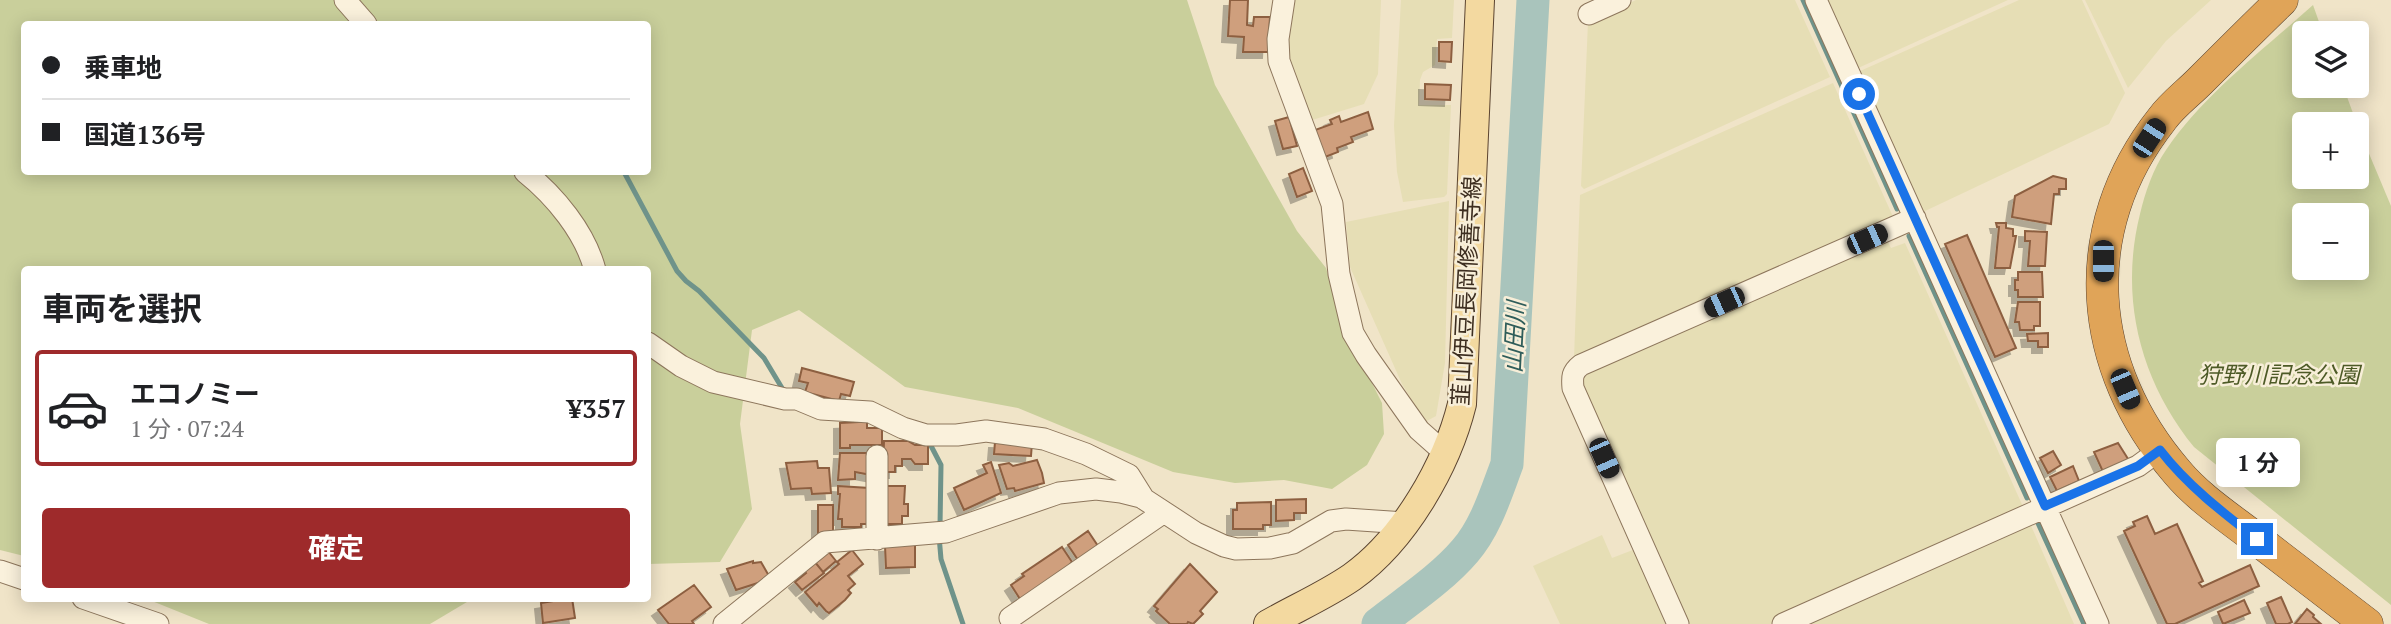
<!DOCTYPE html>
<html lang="ja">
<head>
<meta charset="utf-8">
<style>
  :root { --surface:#fff; --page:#f2f2f2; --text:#202124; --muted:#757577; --line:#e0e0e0; --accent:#9e2a2b }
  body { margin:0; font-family:"PT Serif","Noto Sans JP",serif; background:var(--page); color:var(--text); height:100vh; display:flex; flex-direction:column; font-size:26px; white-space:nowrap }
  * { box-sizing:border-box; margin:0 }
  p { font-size:23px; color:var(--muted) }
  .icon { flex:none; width:38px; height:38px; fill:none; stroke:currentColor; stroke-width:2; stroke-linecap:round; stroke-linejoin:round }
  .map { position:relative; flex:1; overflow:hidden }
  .sheet { position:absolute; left:21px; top:266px; width:630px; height:336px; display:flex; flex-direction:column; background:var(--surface); border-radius:7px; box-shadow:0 4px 18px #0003 }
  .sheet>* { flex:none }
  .hud { position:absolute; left:21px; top:21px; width:630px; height:154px; border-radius:7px; box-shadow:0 4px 18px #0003; display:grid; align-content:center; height:154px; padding:0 21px; background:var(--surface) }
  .controls { position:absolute; left:2292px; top:21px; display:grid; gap:14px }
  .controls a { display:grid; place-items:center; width:77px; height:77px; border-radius:7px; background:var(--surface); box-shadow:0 4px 18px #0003; font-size:35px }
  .end { position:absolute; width:32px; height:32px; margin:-16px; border:9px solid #1a73e8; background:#fff; box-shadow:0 0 0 4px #fff }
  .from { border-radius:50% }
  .bubble { position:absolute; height:49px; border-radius:7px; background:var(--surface); box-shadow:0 4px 18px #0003; font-size:23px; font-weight:700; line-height:49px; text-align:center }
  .car { position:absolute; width:21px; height:42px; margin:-21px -10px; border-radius:9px; box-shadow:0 0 5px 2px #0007; background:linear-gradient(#222 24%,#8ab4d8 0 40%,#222 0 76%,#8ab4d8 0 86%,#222 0) }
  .hud b { display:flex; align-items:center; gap:24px; height:66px; font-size:26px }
  .hud b+b { border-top:2px solid var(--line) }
  .hud i { width:18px; height:18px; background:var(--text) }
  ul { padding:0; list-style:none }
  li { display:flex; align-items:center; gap:21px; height:116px; margin:0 14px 10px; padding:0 7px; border:4px solid transparent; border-radius:7px }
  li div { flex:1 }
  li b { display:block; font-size:26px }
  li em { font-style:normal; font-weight:700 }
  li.active { border-color:var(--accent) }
  li>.icon { width:63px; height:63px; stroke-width:1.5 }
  h2 { padding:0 21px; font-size:32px; line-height:84px }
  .button { display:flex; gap:14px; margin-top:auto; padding:14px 21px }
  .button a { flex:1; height:80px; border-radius:7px; background:var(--accent); color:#fff; font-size:28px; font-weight:700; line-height:80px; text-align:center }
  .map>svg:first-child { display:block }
</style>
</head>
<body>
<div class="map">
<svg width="2391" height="624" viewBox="0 0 2391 624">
  <defs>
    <filter id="shadow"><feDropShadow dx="-6" dy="6" stdDeviation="0" flood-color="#0004"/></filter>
  </defs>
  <rect width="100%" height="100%" fill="#f0e4c8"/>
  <path fill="#e6deb5" d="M1289,0H1381L1378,74L1364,104L1309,121L1288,67Z
    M1401,0H1454L1452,38L1437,39L1435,65L1423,72L1420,80L1419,105H1451L1447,194L1444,197L1403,202L1397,172L1394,126Z
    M1636,0H1795L1830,77L1584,189L1581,186L1588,22Z
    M1824,0H2008L1856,69Z
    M2019,0H2082L2125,93L2109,124L1923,212L1858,72Z
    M2085,0H2211L2166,41L2128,88Z
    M1833,83L1894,219L1574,358L1580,195Z
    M1449,201L1445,363L1436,416L1425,422L1402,384L1350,267L1346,222Z
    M1886,238L1891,248L1905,243L2024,509L1770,624H1685L1580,391L1581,373Z
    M2029,521L2074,624H1798Z
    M1602,535L1612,558L1638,548L1672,624H1560L1533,566Z"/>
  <path fill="#c9cf9b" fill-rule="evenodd" d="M0,0H1187L1215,85L1297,231L1326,268L1344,327L1382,403L1384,434L1367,465L1332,489L1284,480L1235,483L1173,472L1018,408L905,387L799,310L752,330L740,424L752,509L720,562L648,564V270H24V556L0,550ZM24,24H648V172H24Z
    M2313,5L2323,33H2305V86H2343L2357,124H2305V177H2357V125L2391,206V605L2194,447C2140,380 2119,298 2140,214C2145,193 2153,169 2166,150C2204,94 2263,50 2313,5ZM2357,215V268H2305V215Z
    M147,599L472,598V599L430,624H209Z"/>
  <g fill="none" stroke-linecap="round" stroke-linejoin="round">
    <path stroke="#6f938a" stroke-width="5" d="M1803,0L1897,209
      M624,172L677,271L686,281L699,291L764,358L785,393
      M1909,236L2027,498
      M929,442L941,465L940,526
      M2037,521L2084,624
      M939,536L941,559L963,624"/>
    <path stroke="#a9c4bc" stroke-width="33" d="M1378,624C1407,601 1441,579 1465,551C1486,527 1496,493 1507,464L1533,0"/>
  </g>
  <path fill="#cf9f7d" stroke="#8d5f41" stroke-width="2" filter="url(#shadow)" d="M1230,0H1248L1247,25L1253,26L1254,17H1270L1268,52H1243L1244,37L1228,36Z
    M1439,42H1452L1451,62L1439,61Z
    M1425,84L1451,85L1450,100L1425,99Z
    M1368,112L1373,129L1351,137L1353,142L1337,148L1338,152L1325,157L1315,130L1332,124L1330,120L1339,116L1341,122Z
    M1289,117L1297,146L1283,149L1275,121Z
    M1303,168L1312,191L1297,197L1289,174Z
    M2053,176L2066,179V189H2059V194H2054L2051,224L2012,217L2015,196Z
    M1996,223H2006V228L2013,229V236H2016L2010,268H1995L1999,227H1997Z
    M2025,231L2047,232L2045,266H2028L2030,241H2025Z
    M1967,235L2016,348L1995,357L1945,244Z
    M2018,272H2042L2043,297H2018V290H2015V280H2018Z
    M2018,302H2040V326H2034V330H2020L2019,322H2015Z
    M2048,333V347H2038V341H2028L2027,334Z
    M802,368L854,382L850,396L841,394L839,401L805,392L808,383L799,381Z
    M859,422H867V428H882V445H850V448H840V423Z
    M884,441H908L915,445H928V464H915L911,459H902V466H895V472H883Z
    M995,442L1032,443L1031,456L994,454Z
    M2118,443L2130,462L2104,474L2094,452Z
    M2053,451L2061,465L2048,473L2040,458Z
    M840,453H871V475L855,472V479L838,480Z
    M1037,460L1042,473L1044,483L1015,491L1014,488L1007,489L999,465L1009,463L1013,466Z
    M817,461L818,468H829L831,493L812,494L811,488L791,489L786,463Z
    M991,462L1001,493L964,510L954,488L987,473L983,465Z
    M2073,466L2079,481L2057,491L2050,477Z
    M838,486L869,488L868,524H861V527H842V519H838L840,494H838Z
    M884,486H905L904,504H908V516H902V524H884Z
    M1306,499V513H1294V520L1276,521V500Z
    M1271,502V525H1263V529H1233V510H1237V503Z
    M818,505H833V534H818Z
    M2147,516L2155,534L2177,524L2203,581L2199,583L2202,587L2250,565L2259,586L2175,624H2167L2124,531L2135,526L2133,522Z
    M1088,531L1100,549L1080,563L1068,545Z
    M915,544V567L886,568L885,546Z
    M1062,547L1072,562L1070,564L1073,568L1020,599L1011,585L1024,576L1022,574Z
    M852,550L863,564L848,576L855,584L848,590L851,593L845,600L829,613L826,611L819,603L817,606L805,592L839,564L837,562Z
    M828,551L836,561L823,572L815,562Z
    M753,561V563L761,562L769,576L761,582L736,590L727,569Z
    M814,561L824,573L802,590L795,582L806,573L803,569Z
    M1190,564L1217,592L1200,611L1203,614L1193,624L1188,622L1187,624H1170L1156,611L1158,609L1154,606Z
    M694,585L711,607L692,621L694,624H669L658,610Z
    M2281,597L2292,622L2288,624H2276L2267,603Z
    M572,598L575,618L543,623L541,603Z
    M2244,600L2250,613L2223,624L2218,612Z
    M2307,609L2314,615L2313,617L2321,624H2295Z"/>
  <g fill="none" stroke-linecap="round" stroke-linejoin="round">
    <g stroke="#8d765c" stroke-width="23">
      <path id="minor" d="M345,0L366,24
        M1284,0L1278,39L1279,61L1332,204L1339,274L1353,333L1366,355L1419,430L1446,454
        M1816,0L2098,624
        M1589,14L1620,0
        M525,172C555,196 585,232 595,270
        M648,343L681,366L713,382L785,399H797L821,409L870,412L903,428L926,435H957L986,431L1044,439L1086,454L1129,475L1144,499
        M877,539V456
        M0,571L24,579
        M83,598L158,624
        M1010,618L1164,512
        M724,624L825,542L946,532L1059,493L1096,489L1121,492L1141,497L1196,533L1224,546L1236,549L1270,548L1293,543L1331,521L1346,519L1405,523
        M1678,624L1573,388C1572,377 1572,372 1581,365L1915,218
        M1783,624L2138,466L2160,450"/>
    </g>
    <g stroke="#5b4430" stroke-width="30">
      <path id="major" d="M1268,624C1296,608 1326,595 1352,577C1405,539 1447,465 1462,404L1480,0"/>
    </g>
    <g stroke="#5b4430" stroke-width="33">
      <path id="highway" d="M2282,0C2254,27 2227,54 2199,82C2187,94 2172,105 2162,119C2074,230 2087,368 2177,472C2197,496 2225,515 2250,534C2289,564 2328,594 2367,624"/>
    </g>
    <use href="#minor" stroke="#faf1dc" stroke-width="21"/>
    <use href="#major" stroke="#f3d9a0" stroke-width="28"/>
    <use href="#highway" stroke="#e0a458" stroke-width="32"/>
  </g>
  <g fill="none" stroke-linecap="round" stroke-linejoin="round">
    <path stroke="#1a73e8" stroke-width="9" d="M1859,94L2045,506L2138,466L2160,450C2187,485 2222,512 2257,539"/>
  </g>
  <g text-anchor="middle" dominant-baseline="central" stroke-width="5" stroke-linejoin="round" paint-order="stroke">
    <g font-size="23" fill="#3d2e20" stroke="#f7eed8">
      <text transform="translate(1466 291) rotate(-87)">韮山伊豆長岡修善寺線</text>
    </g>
    <g font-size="23" font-style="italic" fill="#4d5a26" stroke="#f7eed8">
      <text x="2279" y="374">狩野川記念公園</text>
    </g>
    <g font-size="24" font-style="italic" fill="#2f5d5a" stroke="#f7eed8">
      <text transform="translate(1514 337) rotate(-87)">山田川</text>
    </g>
  </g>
</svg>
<div class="controls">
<a><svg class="icon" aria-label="layers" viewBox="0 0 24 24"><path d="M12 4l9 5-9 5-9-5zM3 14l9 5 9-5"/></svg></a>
<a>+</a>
<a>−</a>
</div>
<i class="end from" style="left:1859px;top:94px"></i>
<i class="end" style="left:2257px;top:539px"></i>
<div class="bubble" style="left:2216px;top:438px;width:84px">1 分</div>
<i class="car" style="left:2149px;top:138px;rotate:33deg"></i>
<i class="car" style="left:1867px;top:239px;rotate:66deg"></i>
<i class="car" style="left:2103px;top:261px;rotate:180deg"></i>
<i class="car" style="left:1724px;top:302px;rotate:246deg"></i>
<i class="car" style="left:2125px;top:389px;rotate:157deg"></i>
<i class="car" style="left:1604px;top:458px;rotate:156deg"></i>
<div class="hud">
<b><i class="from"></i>乗車地</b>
<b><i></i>国道136号</b>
</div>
<section class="sheet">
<h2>車両を選択</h2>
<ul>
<li class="active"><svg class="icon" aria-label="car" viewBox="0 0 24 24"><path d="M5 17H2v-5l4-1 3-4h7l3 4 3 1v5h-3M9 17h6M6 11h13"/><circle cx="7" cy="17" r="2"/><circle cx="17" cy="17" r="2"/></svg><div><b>エコノミー</b><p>1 分 · 07:24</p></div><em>¥357</em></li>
</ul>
<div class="button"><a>確定</a></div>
</section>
</div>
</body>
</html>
